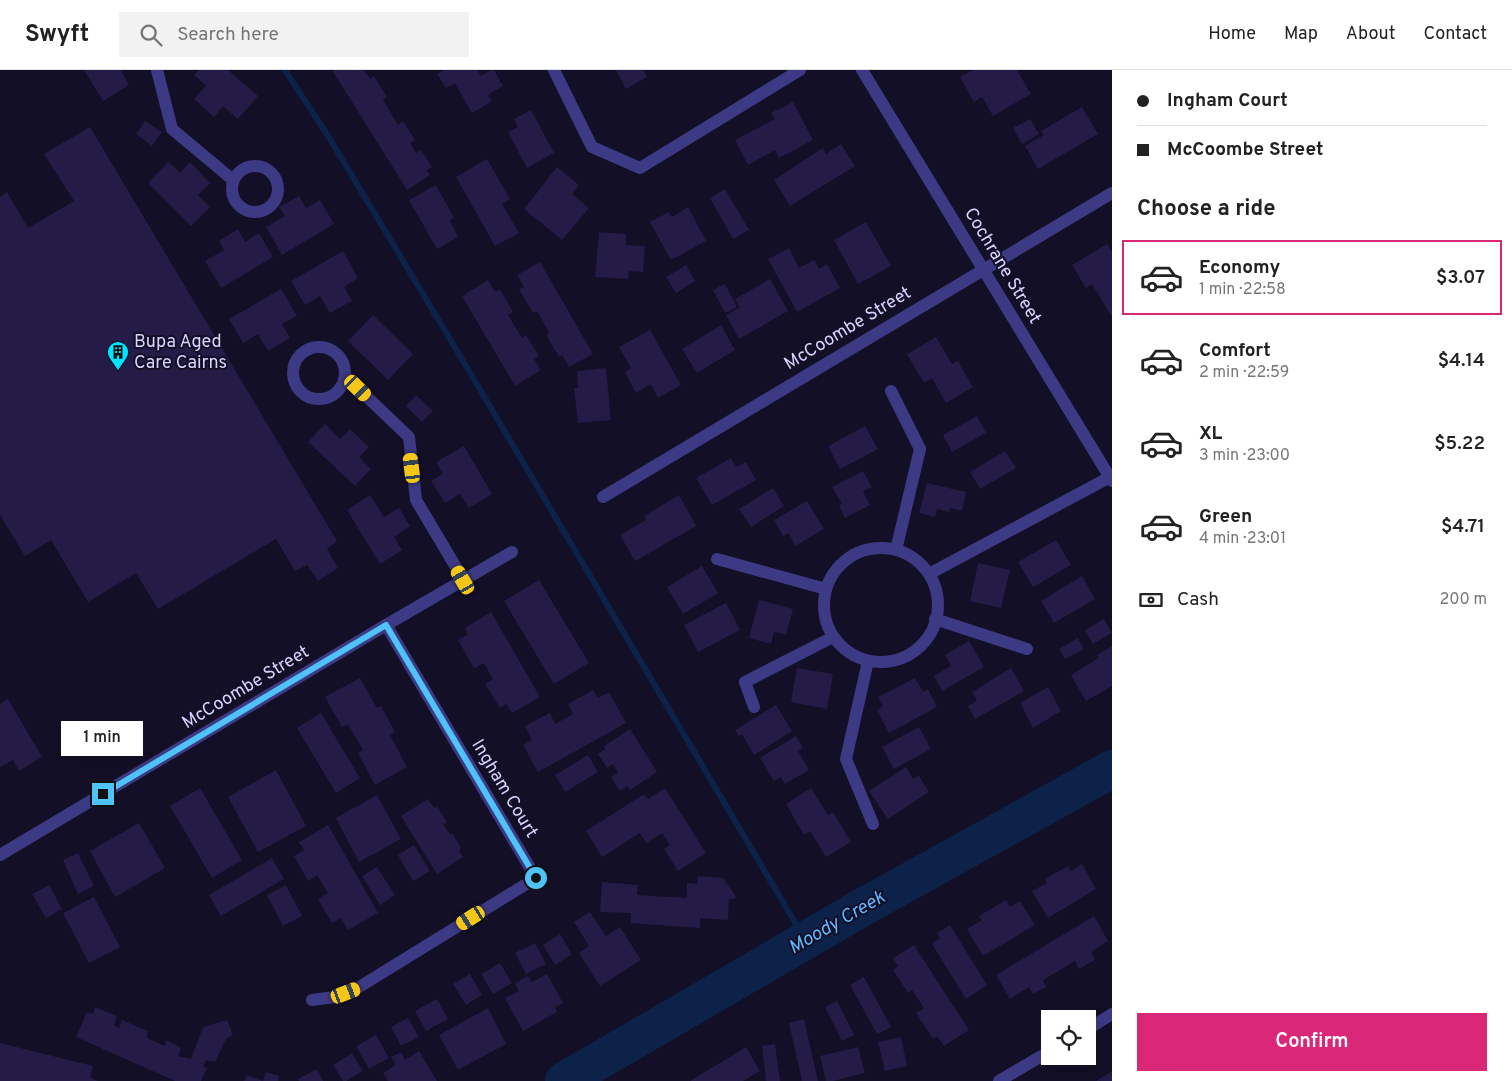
<!DOCTYPE html>
<html lang="en">
<head>
<meta charset="utf-8">
<style>
  :root { --surface:#fff; --page:#f2f2f2; --text:#222; --muted:#767676; --line:#e0e0e0; --accent:#db2777 }
  body { margin:0; font-family:Overpass,sans-serif; background:var(--page); color:var(--text); height:100vh; display:flex; flex-direction:column; font-size:19px; white-space:nowrap }
  * { box-sizing:border-box; margin:0 }
  p { font-size:16px; color:var(--muted) }
  .icon { flex:none; width:28px; height:28px; fill:none; stroke:currentColor; stroke-width:2; stroke-linecap:round; stroke-linejoin:round }
  .map { position:relative; flex:1; overflow:hidden }
  .details { display:flex; flex-direction:column; background:var(--surface); width:400px }
  .details>* { flex:none }
  .hud { display:grid; align-content:center; height:110px; padding:0 25px; background:var(--surface) }
  .controls { position:absolute; left:1041px; top:940px; display:grid; gap:10px }
  .controls a { display:grid; place-items:center; width:55px; height:55px; border-radius:0px; background:var(--surface); box-shadow:0 5px 20px #0002; font-size:25px }
  .end { position:absolute; width:22px; height:22px; margin:-11px; border:6px solid #4fc3f7; background:#111; box-shadow:0 0 0 2px #111 }
  .from { border-radius:50% }
  .bubble { position:absolute; height:35px; border-radius:0px; background:var(--surface); box-shadow:0 5px 20px #0002; font-size:16px; font-weight:600; line-height:35px; text-align:center }
  .car { position:absolute; width:15px; height:30px; margin:-15px -8px; border-radius:6px; box-shadow:0 0 4px 1px #0007; background:linear-gradient(#f5c518 24%,#345 0 40%,#f5c518 0 76%,#345 0 86%,#f5c518 0) }
  .hud b { display:flex; align-items:center; gap:18px; height:48px; font-size:19px }
  .hud b+b { border-top:1px solid var(--line) }
  .hud i { width:12px; height:12px; background:var(--text) }
  ul { padding:0; list-style:none }
  li { display:flex; align-items:center; gap:15px; height:75px; margin:0 10px 8px; padding:0 15px; border:2px solid transparent; border-radius:0px }
  li div { flex:1 }
  li b { display:block; font-size:19px }
  li em { font-style:normal; font-weight:600 }
  li.active { border-color:var(--accent) }
  li>.icon { width:45px; height:45px; stroke-width:1.5 }
  h2 { padding:0 25px; font-size:22px; line-height:60px }
  .pay { display:flex; align-items:center; gap:12px; height:55px; padding:0 25px; font-size:19px }
  .pay p { margin-inline-start:auto }
  .action { display:flex; gap:10px; margin-top:auto; padding:10px 25px }
  .action a { flex:1; height:58px; border-radius:0px; background:var(--accent); color:#fff; font-size:20px; font-weight:600; line-height:58px; text-align:center }
  header { display:flex; align-items:center; gap:30px; box-sizing:border-box; height:70px; padding:0 25px; background:var(--surface); border-bottom:1px solid var(--line) }
  header strong { font-size:24px }
  nav { display:flex; gap:28px; margin-inline-start:auto; font-size:18px }
  .search { width:350px; height:45px; background:var(--page); display:flex; align-items:center; gap:12px; box-sizing:border-box; padding:0 18px; border-radius:0px; color:var(--muted); font-size:19px }
  main { display:flex; flex:1; min-height:0 }
  .map>svg:first-child { display:block }
</style>
</head>
<body>
<header>
<strong>Swyft</strong>
<div class="search"><svg class="icon" aria-label="search" viewBox="0 0 24 24"><circle cx="10" cy="10" r="6"/><path d="M15 15l6 6"/></svg>Search here</div>
<nav><a>Home</a><a>Map</a><a>About</a><a>Contact</a></nav>
</header>
<main>
<div class="map">
<svg width="1112" height="1011" viewBox="0 0 1112 1011">
  <rect width="100%" height="100%" fill="#130f26"/>
  <g fill="none" stroke-linecap="round" stroke-linejoin="round">
    <path stroke="#0c2248" stroke-width="6" d="M285,0L330,69L456,279L806,871"/>
    <path stroke="#0c2248" stroke-width="38" d="M564,1011L863,837L1112,699"/>
  </g>
  <path fill="#241b47" d="M84,0H123L121,1L129,15L103,31Z
    M199,0H228L258,26L238,49L223,36L214,47L194,29L206,16L194,5Z
    M332,0H364L370,9L374,6L387,27L383,30L398,55L403,51L415,70L410,73L416,83L421,80L432,97L427,100L430,105L407,120Z
    M444,0H477L481,6L491,0H494L503,16L488,25L492,31L472,43L455,13L446,18L437,4Z
    M616,0H643L647,7L626,19Z
    M973,0H1017L1031,24L993,46L982,27L974,32L960,7Z
    M793,32L813,70L779,88L775,80L748,95L735,70L775,49L771,43Z
    M1082,37L1098,64L1038,99L1025,76L1044,65L1041,61Z
    M531,40L554,83L527,98L508,62L518,57L514,49Z
    M1030,49L1039,64L1022,74L1013,58Z
    M145,51L162,62L152,76L136,64Z
    M90,57L337,471L327,479L338,498L318,511L307,495L295,501L276,469L158,539L136,503L88,532L51,470L25,486L0,445V127L7,122L28,158L74,131L44,84Z
    M841,74L855,96L790,136L774,110L823,78L826,84Z
    M487,89L510,129L502,134L519,163L495,176L456,107Z
    M168,92L180,103L190,92L210,113L198,125L210,137L191,156L148,113Z
    M557,97L579,115L572,124L589,138L562,170L524,139Z
    M436,115L454,148L450,151L458,167L437,179L409,130Z
    M725,119L749,160L733,169L710,128Z
    M299,126L306,138L320,130L334,154L282,185L266,157L285,146L279,137Z
    M688,137L706,171L671,190L650,152L669,142L672,147Z
    M866,152L891,196L858,214L834,170Z
    M238,159L245,172L259,163L273,187L221,218L205,191L224,180L219,171Z
    M599,162L626,164V175L645,176L643,202L629,201L628,209L595,207Z
    M1107,174L1112,182V247L1092,214L1086,218L1072,195Z
    M789,178L799,198L814,190L819,199L827,194L840,218L797,242L768,189Z
    M343,181L358,208L344,217L352,231L330,243L320,226L305,235L291,211Z
    M540,192L593,284L569,297L562,285L559,287L546,265L549,263L537,241L533,243L519,219L524,217L517,205Z
    M686,195L695,211L676,223L666,207Z
    M770,209L788,241L739,269L726,245L740,237L735,229Z
    M488,210L495,222L500,219L513,242L508,245L522,268L526,265L539,286L534,289L541,300L515,316L462,226Z
    M725,214L737,237L725,243L713,220Z
    M281,219L297,246L282,254L290,268L268,281L258,264L243,273L229,249Z
    M373,245L413,284L388,310L348,271Z
    M721,255L735,280L697,303L682,279Z
    M650,260L681,315L658,328L651,314L636,323L625,302L631,298L619,277Z
    M936,267L952,294L958,291L973,317L946,333L932,308L924,313L907,284Z
    M606,298L611,350L578,353L574,318H578L577,301Z
    M416,325L433,341L422,352L406,336Z
    M977,346L986,363L952,382L943,365Z
    M325,354L340,369L350,359L369,377L359,387L371,399L355,416L308,372Z
    M865,356L878,379L840,399L828,376Z
    M464,376L492,424L469,438L460,424L445,433L431,411L443,404L436,392Z
    M1005,381L1016,398L980,419L970,402Z
    M731,388L736,397L746,392L756,410L712,435L696,408Z
    M863,401L872,417L863,421L870,435L845,448L839,435L842,434L832,417Z
    M927,413L966,422L962,441L950,438L949,442L937,439L935,447L919,443Z
    M773,418L784,436L751,457L739,439Z
    M370,425L384,447L399,438L410,456L394,467L402,480L380,494L347,440Z
    M679,425L696,456L635,491L620,465L646,450L644,446Z
    M807,431L824,459L795,476L789,463L783,466L774,450Z
    M1056,470L1071,495L1033,517L1018,492Z
    M978,493L1010,500L1001,538L970,531Z
    M702,496L718,523L683,544L667,517Z
    M1082,506L1095,529L1054,553L1041,531Z
    M539,510L589,593L554,614L504,531Z
    M759,530L793,539L786,565L774,562L771,574L749,568Z
    M726,533L740,560L698,582L684,555Z
    M491,542L540,627L512,643L506,634L500,638L485,614L493,609L484,593L474,598L458,570L468,564L465,558Z
    M1104,549L1112,563L1093,574L1085,560Z
    M1078,568L1084,579L1065,589L1059,579Z
    M969,571L984,597L942,621L934,606L951,596L945,585Z
    M1112,576V616L1086,631L1071,605L1099,588L1097,585Z
    M797,598L833,604L827,639L791,632Z
    M1011,598L1024,621L975,649L968,636L977,631L972,622Z
    M360,608L377,638L381,636L395,662L390,665L407,697L375,715L358,683L363,680L348,654L342,657L325,627Z
    M915,608L923,622L928,619L937,637L889,663L877,640L883,636L878,627Z
    M1048,617L1061,641L1033,658L1020,633Z
    M593,620L598,628L609,622L626,653L538,702L523,675L532,670L525,656L550,643L555,654L573,644L568,634Z
    M8,629L42,687L19,701L13,690L0,697V634Z
    M776,635L792,661L754,685L742,664L739,666L735,660Z
    M321,643L360,708L336,723L297,658Z
    M919,657L931,679L894,699L882,677Z
    M630,659L657,702L630,720L627,716L620,721L611,707L618,703L613,694L607,698L598,684L605,679L604,676Z
    M796,666L803,678L798,681L809,700L785,714L781,707L774,711L760,688Z
    M588,685L598,702L565,722L555,705Z
    M906,697L913,709L919,706L929,722L888,749L869,721Z
    M276,700L306,756L258,782L228,727Z
    M200,718L242,790L212,808L170,736Z
    M665,718L706,783L678,801L664,779L670,775L662,763L646,773L640,763L602,787L586,761L644,724L648,729Z
    M811,718L828,745L833,742L851,772L826,787L810,761L804,765L786,734Z
    M377,725L401,769L359,792L336,748Z
    M428,729L434,738L437,736L447,752L443,754L450,764L452,763L461,778L459,780L463,787L437,804L401,746Z
    M139,753L165,798L115,827L90,781Z
    M328,755L378,843L348,860L341,848L332,853L318,829L328,823L317,805L308,811L294,786L304,780L299,772Z
    M414,775L430,801L413,811L398,785Z
    M78,783L94,816L78,824L63,790Z
    M272,788L284,809L221,846L209,825Z
    M1082,794L1096,819L1048,848L1032,821L1047,813L1045,809L1068,796L1071,801Z
    M377,797L395,825L380,835L362,806Z
    M698,806L723,808L737,828L729,829L728,850L700,848V858L631,853V843L600,842L602,812L638,815L637,825L687,828V813L697,814Z
    M49,815L62,839L46,848L32,824Z
    M286,815L302,846L283,856L267,825Z
    M94,827L120,877L89,893L63,843Z
    M1006,830L1010,837L1020,831L1035,855L983,886L967,859L982,850L979,846Z
    M590,842L606,866L620,857L641,890L600,916L579,883L589,876L574,852Z
    M1094,846L1108,871L1091,882L1095,890L1079,899L1075,891L1043,910L1046,917L1033,924L1029,917L1010,929L996,905Z
    M950,855L987,915L966,929L932,874L940,868L937,863Z
    M560,864L572,884L555,895L543,875Z
    M535,873L546,894L526,904L515,883Z
    M914,875L969,960L944,976L937,966L933,969L916,943L924,938L912,920L908,923L893,900L898,896L893,888Z
    M500,893L512,913L493,924L481,904Z
    M470,904L482,925L466,935L453,914Z
    M547,904L563,933L555,937L557,942L523,961L505,928L519,921L515,913L528,906L532,912Z
    M864,907L891,957L877,964L850,915Z
    M437,929L448,949L426,961L415,941Z
    M837,931L854,965L842,971L825,937Z
    M95,937L117,946L114,955L119,958L122,950L148,961L147,968L165,976L166,970L181,978L178,986L191,989L203,957L227,950L233,965L226,969L215,992L206,990L203,997L207,998L201,1011H175L76,967L87,942L93,944Z
    M488,938L506,974L458,1000L439,965Z
    M408,948L419,967L401,976L391,957Z
    M804,949L818,1011H802L789,953Z
    M376,965L389,988L369,999L356,976Z
    M901,967L907,996L885,1001L878,972Z
    M0,973L93,996L90,1008L98,1011H0Z
    M775,974L780,1011H766L762,976Z
    M746,977L760,1001L743,1011H690Z
    M858,977L865,1003L833,1011H826L820,986Z
    M419,981L437,1011H388L383,1003L396,995L391,987L401,982L405,990Z
    M352,983L363,1001L346,1011H343L333,995Z
    M317,999L323,1011H299L298,1009Z
    M1112,1001V1011H1096Z
    M266,1002L279,1006L278,1011H244L247,1005L263,1011Z"/>
  <g fill="none" stroke-linecap="round" stroke-linejoin="round">
    <path stroke="#3d3a85" stroke-width="12" d="M157,0L172,59L233,110
      M554,0L592,77L640,98L800,0
      M862,0L1112,411
      M232 119a23 23 0 1 1 46 0a23 23 0 1 1-46 0Z
      M293 303a26 26 0 1 1 52 0a26 26 0 1 1-52 0Z
      M345,306L409,367L416,430L463,509
      M891,321L920,379L896,480
      M603,427L1112,123
      M824 535a57 57 0 1 1 114 0a57 57 0 1 1-114 0Z
      M717,489L826,519
      M929,504L1110,407
      M935,549L1027,579
      M868,591L846,689L873,754
      M754,637L745,612L833,567
      M0,785L386,555L512,482
      M312,930L335,927L356,919L536,808L386,555
      M1088,959L1112,944
      M999,1011L1050,981"/>
  </g>
  <g fill="none" stroke-linecap="round" stroke-linejoin="round">
    <path stroke="#4fc3f7" stroke-width="6" d="M103,724L386,555L536,808"/>
  </g>
  <defs>
    <g id="building-pin" transform="scale(1.125)"><path d="M0 17L-7.5 6A9.5 9.5 0 1 1 7.5 6Z" fill="#00e5ff" stroke="#130f26"/><path d="M-4-6H4V6H1V3H-1V6H-4ZM-2.5-4.3h1.7v1.8h-1.7ZM.8-4.3h1.7v1.8H.8ZM-2.5-1h1.7V.8h-1.7ZM.8-1h1.7V.8H.8Z" fill="#111"/></g>
  </defs>
  <g fill-rule="evenodd">
    <use href="#building-pin" x="118" y="282"/>
  </g>
  <g text-anchor="middle" dominant-baseline="central" stroke-width="4" stroke-linejoin="round" paint-order="stroke">
    <g font-size="18" fill="#d9d4ff" stroke="#130f26">
      <text transform="translate(1002 196) rotate(59)">Cochrane Street</text>
      <text transform="translate(848 259) rotate(-31)">McCoombe Street</text>
      <text transform="translate(246 618) rotate(-31)">McCoombe Street</text>
      <text transform="translate(504 719) rotate(59)">Ingham Court</text>
    </g>
    <g font-size="18" fill="#d9d4ff" stroke="#130f26" text-anchor="start">
      <text x="134" y="272">Bupa Aged<tspan x="134" dy="21">Care Cairns</tspan></text>
    </g>
    <g font-size="19" font-style="italic" fill="#62b6ff" stroke="#130f26">
      <text transform="translate(837 853) rotate(-30)">Moody Creek</text>
    </g>
  </g>
</svg>
<div class="controls">
<a><svg class="icon" aria-label="locate" viewBox="0 0 24 24"><circle cx="12" cy="12" r="6"/><path d="M12 2v4M12 18v4M2 12h4M18 12h4"/></svg></a>
</div>
<i class="end from" style="left:536px;top:808px"></i>
<i class="end" style="left:103px;top:724px"></i>
<div class="bubble" style="left:61px;top:651px;width:82px">1 min</div>
<i class="car" style="left:358px;top:318px;rotate:134deg"></i>
<i class="car" style="left:412px;top:398px;rotate:353deg"></i>
<i class="car" style="left:463px;top:510px;rotate:330deg"></i>
<i class="car" style="left:471px;top:848px;rotate:238deg"></i>
<i class="car" style="left:346px;top:923px;rotate:69deg"></i>
</div>
<section class="details">
<div class="hud">
<b><i class="from"></i>Ingham Court</b>
<b><i></i>McCoombe Street</b>
</div>
<h2>Choose a ride</h2>
<ul>
<li class="active"><svg class="icon" aria-label="car" viewBox="0 0 24 24"><path d="M5 17H2v-5l4-1 3-4h7l3 4 3 1v5h-3M9 17h6M6 11h13"/><circle cx="7" cy="17" r="2"/><circle cx="17" cy="17" r="2"/></svg><div><b>Economy</b><p>1 min · 22:58</p></div><em>$3.07</em></li>
<li><svg class="icon" aria-label="car" viewBox="0 0 24 24"><path d="M5 17H2v-5l4-1 3-4h7l3 4 3 1v5h-3M9 17h6M6 11h13"/><circle cx="7" cy="17" r="2"/><circle cx="17" cy="17" r="2"/></svg><div><b>Comfort</b><p>2 min · 22:59</p></div><em>$4.14</em></li>
<li><svg class="icon" aria-label="car" viewBox="0 0 24 24"><path d="M5 17H2v-5l4-1 3-4h7l3 4 3 1v5h-3M9 17h6M6 11h13"/><circle cx="7" cy="17" r="2"/><circle cx="17" cy="17" r="2"/></svg><div><b>XL</b><p>3 min · 23:00</p></div><em>$5.22</em></li>
<li><svg class="icon" aria-label="car" viewBox="0 0 24 24"><path d="M5 17H2v-5l4-1 3-4h7l3 4 3 1v5h-3M9 17h6M6 11h13"/><circle cx="7" cy="17" r="2"/><circle cx="17" cy="17" r="2"/></svg><div><b>Green</b><p>4 min · 23:01</p></div><em>$4.71</em></li>
</ul>
<div class="pay"><svg class="icon" aria-label="cash" viewBox="0 0 24 24"><path d="M3 7h18v10H3z"/><circle cx="12" cy="12" r="2"/></svg>Cash<p>200 m</p></div>
<div class="action"><a>Confirm</a></div>
</section>
</main>
</body>
</html>
